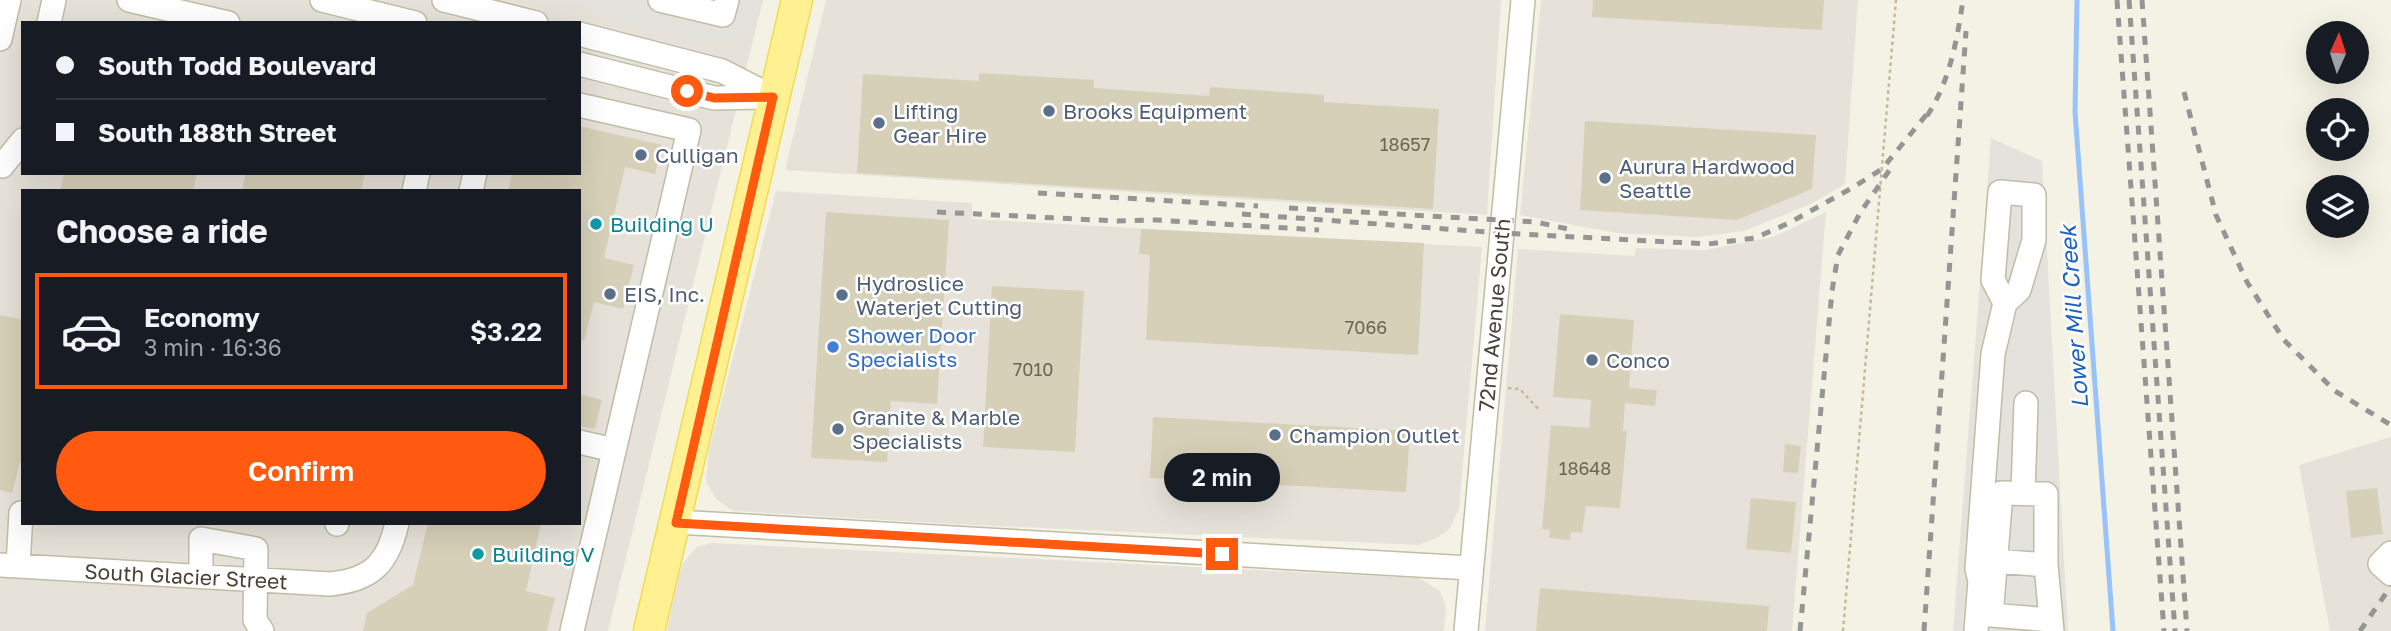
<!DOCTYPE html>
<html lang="en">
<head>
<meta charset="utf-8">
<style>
  :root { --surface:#171b24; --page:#242831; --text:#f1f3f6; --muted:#9ea1a6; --line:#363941; --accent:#ff5a10 }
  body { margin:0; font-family:"Golos Text",sans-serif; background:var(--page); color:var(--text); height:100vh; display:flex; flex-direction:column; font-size:26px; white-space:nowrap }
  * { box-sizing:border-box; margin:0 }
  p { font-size:23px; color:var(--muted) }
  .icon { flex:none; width:38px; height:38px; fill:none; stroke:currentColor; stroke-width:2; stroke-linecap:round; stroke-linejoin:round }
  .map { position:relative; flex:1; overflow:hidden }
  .details { position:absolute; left:21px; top:189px; width:560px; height:336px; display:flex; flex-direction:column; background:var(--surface); border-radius:0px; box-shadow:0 7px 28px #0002 }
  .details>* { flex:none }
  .guide { position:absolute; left:21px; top:21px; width:560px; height:154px; border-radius:0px; box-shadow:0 7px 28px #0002; display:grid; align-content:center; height:154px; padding:0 35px; background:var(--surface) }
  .needle { width:46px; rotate:3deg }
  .fabs { position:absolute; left:2306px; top:21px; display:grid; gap:14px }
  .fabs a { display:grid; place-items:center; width:63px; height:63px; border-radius:50%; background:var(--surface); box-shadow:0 7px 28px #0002; font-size:35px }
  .end { position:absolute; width:32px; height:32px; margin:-16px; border:9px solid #ff5a10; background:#fff; box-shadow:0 0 0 4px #fff }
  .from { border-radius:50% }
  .bubble { position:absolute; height:49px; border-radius:24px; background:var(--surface); box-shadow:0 7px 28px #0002; font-size:23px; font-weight:600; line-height:49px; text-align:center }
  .guide b { display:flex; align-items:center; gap:24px; height:66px; font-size:26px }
  .guide b+b { border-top:2px solid var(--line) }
  .guide i { width:18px; height:18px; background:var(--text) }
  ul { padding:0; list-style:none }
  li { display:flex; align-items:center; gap:21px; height:116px; margin:0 14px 10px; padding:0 21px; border:4px solid transparent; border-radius:0px }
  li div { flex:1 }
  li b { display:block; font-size:26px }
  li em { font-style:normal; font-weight:600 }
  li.active { border-color:var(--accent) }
  li>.icon { width:63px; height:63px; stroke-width:1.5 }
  h2 { padding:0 35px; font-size:32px; line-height:84px }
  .action { display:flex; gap:14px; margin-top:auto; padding:14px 35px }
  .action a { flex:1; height:80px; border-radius:42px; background:var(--accent); color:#fff; font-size:28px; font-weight:600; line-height:80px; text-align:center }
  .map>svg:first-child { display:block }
</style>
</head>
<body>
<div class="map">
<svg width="2391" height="631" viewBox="0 0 2391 631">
  <rect width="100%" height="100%" fill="#f4f2e4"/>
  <path fill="#e6e2d9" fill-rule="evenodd" d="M0,0H763L608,631H0ZM23,23H579V173H23ZM23,191H579V523H23Z
    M826,0H1501L1487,215L785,170Z
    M1541,0H1858L1845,184L1811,204L1744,231L1699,237L1617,233L1520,215Z
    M776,191L972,203V219L1482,247L1459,509L1450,528L1438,537L1419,545L953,524L733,511L716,499L706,482L709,450Z
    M1826,212L1792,631H1485L1518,249L1634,256L1636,248L1705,250L1773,237Z
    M2391,437V631H2330L2299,465Z
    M711,543L1419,578L1440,591L1446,607L1444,631H667L678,578L684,562L697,547Z"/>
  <path fill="#e4e2dd" d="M563,0H763L758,18L726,42L645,28Z
    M1991,138L2042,161L2068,631H1953Z"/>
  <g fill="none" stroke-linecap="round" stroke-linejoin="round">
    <path stroke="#98c2f9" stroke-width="5" d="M2077,0L2075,112L2113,631"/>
  </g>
  <path fill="#d7d0b8" d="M1593,0H1824L1822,30L1592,17Z
    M979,73L1094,80V88L1209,96L1210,87L1324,95V102L1439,109L1433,209L857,173L863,74L979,81Z
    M1585,121L1816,135L1812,189L1737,220L1580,210Z
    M579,126L662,145L655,174L625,167L604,258L634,265L623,309L594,302L584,341L579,340V191H508L512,173H579Z
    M64,173H197L193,191H60Z
    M246,173H365L361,191H242Z
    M826,212L949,220L937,404L891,401L887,462L811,458Z
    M1141,229L1424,243L1418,355L1146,340L1150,255L1139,254Z
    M992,286L1084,291L1075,452L983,447Z
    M1560,314L1634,320L1629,388L1657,390L1655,406L1625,403L1623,431H1627L1620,508L1586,506L1582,533L1571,532L1570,540L1549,538L1550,530L1542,529L1551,425L1589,428L1591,400L1553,397Z
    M0,315L23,320V462H20L12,493L0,490Z
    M579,394L602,400L595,429L579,426Z
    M1153,417L1410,431L1406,492L1150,478Z
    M1785,444L1801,446L1798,473L1783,472Z
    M2377,488L2383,534L2351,538L2346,491Z
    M1751,498L1796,502L1791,553L1746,549Z
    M428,523H541L526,591L555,598L547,631H363L367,613L413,585Z
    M1540,588L1769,606L1767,631H1536Z"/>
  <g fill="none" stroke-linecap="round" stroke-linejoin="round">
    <g stroke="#c1bca5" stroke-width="26">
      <path id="minor" d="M129,0L228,23
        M322,0L415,23
        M444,0L536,23
        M660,0L723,15L727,0
        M49,23L54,0
        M579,34L722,71L773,97
        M0,39L9,0
        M579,64L714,98L770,97
        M2,166L23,140
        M414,191L418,173
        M471,191L475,173
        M579,442L614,450
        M2023,493L2026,403
        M676,522L1470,568
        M337,524V523
        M2391,553L2380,564L2391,574
        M1995,561L2046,565
        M0,565L330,584C371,580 388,564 397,523
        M18,566L21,513
        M201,576V539L256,549L255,620L262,631
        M1992,604L2001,493L2046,494V565L2052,631
        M1991,615L2051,620
        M572,631L689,130L579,105
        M1466,631L1523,0
        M1976,631L1980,581L1977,569L1993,354L2005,303L2019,290L2034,240V195L2000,192L1993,280L2005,303"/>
    </g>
    <g stroke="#f1db55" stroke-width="33">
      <path id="major" d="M649,631L797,0"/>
    </g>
    <path stroke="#c4bb95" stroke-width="2.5" stroke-dasharray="3.5 3.5" stroke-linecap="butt" d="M1508,388L1520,389L1539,410
      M1843,631L1896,0"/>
    <use href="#minor" stroke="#fff" stroke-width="23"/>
    <use href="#major" stroke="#fff192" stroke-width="30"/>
    <path stroke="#959595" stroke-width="5" stroke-dasharray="9 9" stroke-linecap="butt" d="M2117,0L2164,631
      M2129,0L2175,631
      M2142,0L2187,631
      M2184,92L2216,215L2247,282L2284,340L2335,391L2391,425
      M1927,116C1950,81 1957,40 1963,0
      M1038,193L1258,206
      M1289,208L1536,222L1568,229
      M937,212L1117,221L1156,220L1319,230
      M1242,214L1501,233L1708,244L1755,238L1789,223L1852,188L1882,169L1931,109
      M1800,631L1832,291L1838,255L1860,213L1893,165
      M1924,631L1966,31
      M2360,631L2391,586"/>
  </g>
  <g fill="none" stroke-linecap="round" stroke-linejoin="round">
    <path stroke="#ff5a10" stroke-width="9" d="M687,91L714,98L773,97L676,523L1222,554"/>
  </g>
  <g fill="#5c6f8a" stroke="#fff" stroke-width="2.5">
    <circle cx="1049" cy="111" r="7"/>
    <circle cx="879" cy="123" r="7"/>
    <circle cx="641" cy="155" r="7"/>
    <circle cx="1605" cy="178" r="7"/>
    <circle cx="610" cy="294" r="7"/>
    <circle cx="842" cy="295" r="7"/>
    <circle cx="1592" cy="360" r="7"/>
    <circle cx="838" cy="429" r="7"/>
    <circle cx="1275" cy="435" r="7"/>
  </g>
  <g fill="#0f9aa8" stroke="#fff" stroke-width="2.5">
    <circle cx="596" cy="224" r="7"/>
    <circle cx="478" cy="554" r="7"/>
  </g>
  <circle fill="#3f7fe0" stroke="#fff" stroke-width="2.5" cx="833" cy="347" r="7"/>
  <g text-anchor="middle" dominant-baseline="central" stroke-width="5" stroke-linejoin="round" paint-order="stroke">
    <g font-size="18" fill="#6b6654">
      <text x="1405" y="144">18657</text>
      <text x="1366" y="327">7066</text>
      <text x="1033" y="369">7010</text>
      <text x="1585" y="468">18648</text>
    </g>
    <g font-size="21" fill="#4e5e75" stroke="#fff" text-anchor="start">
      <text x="893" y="111">Lifting<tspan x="893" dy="24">Gear Hire</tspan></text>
      <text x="1063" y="111">Brooks Equipment</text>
      <text x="655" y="155">Culligan</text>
      <text x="1619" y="166">Aurura Hardwood<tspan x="1619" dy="24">Seattle</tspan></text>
      <text x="856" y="283">Hydroslice<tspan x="856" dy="24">Waterjet Cutting</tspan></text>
      <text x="624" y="294">EIS, Inc.</text>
      <text x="1606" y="360">Conco</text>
      <text x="852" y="417">Granite &amp; Marble<tspan x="852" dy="24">Specialists</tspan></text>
      <text x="1289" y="435">Champion Outlet</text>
    </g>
    <g font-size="21" fill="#0d838f" stroke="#fff" text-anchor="start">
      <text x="610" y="224">Building U</text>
      <text x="492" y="554">Building V</text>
    </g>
    <g font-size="21" fill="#474233" stroke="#fff">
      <text transform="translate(1494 315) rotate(-85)">72nd Avenue South</text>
      <text transform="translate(186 576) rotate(3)">South Glacier Street</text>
    </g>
    <g font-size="21" fill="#366cbe" stroke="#fff" text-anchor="start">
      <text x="847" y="335">Shower Door<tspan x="847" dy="24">Specialists</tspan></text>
    </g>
    <g font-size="23" font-style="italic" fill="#2063bf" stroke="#fff">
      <text transform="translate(2073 317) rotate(-94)">Lower Mill Creek</text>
    </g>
  </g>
</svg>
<div class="fabs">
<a><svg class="needle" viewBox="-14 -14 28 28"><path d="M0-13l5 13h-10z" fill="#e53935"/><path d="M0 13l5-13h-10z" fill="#9ea1a6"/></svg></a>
<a><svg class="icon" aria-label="locate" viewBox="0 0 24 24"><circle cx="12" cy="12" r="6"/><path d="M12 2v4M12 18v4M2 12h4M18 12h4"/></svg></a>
<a><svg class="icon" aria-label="layers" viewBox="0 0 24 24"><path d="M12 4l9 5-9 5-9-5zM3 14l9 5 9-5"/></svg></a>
</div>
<i class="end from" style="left:687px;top:91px"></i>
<i class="end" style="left:1222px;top:554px"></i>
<div class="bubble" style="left:1164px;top:453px;width:116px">2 min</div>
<div class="guide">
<b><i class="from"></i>South Todd Boulevard</b>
<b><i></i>South 188th Street</b>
</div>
<section class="details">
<h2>Choose a ride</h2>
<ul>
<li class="active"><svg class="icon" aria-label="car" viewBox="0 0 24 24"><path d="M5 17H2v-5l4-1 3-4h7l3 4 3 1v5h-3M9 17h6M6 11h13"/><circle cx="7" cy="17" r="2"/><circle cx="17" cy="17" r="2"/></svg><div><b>Economy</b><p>3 min · 16:36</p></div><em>$3.22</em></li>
</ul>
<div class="action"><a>Confirm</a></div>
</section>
</div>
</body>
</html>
